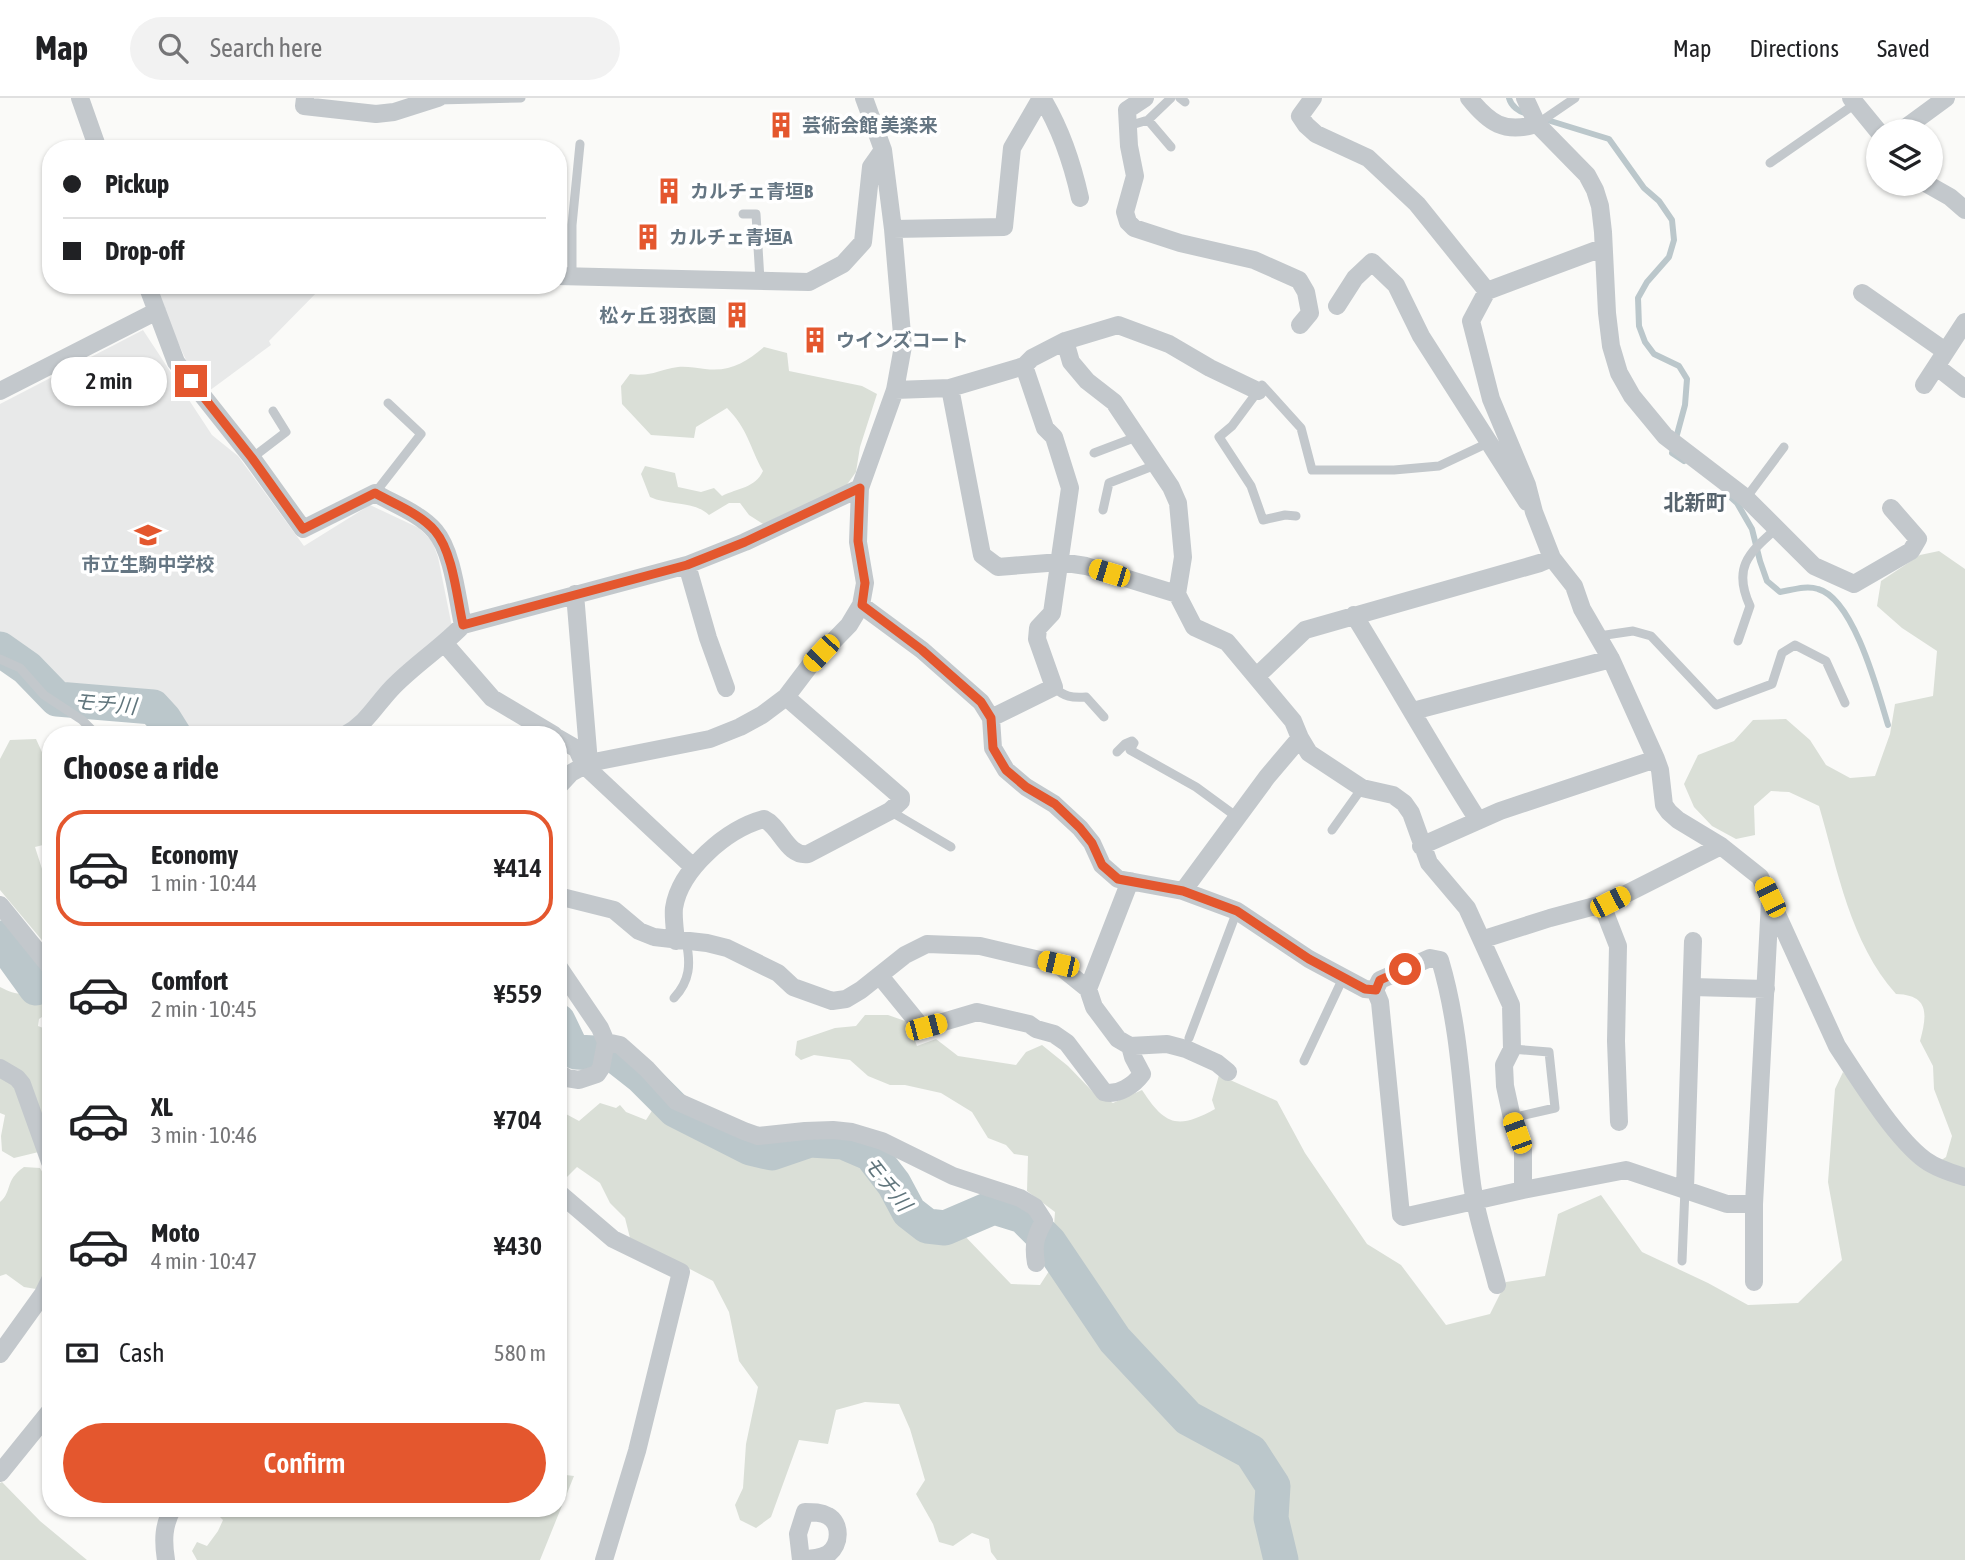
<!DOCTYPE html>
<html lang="en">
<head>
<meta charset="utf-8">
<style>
  :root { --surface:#fff; --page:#f2f2f2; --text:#202124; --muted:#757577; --line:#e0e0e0; --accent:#e4572e }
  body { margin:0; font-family:"Asap Condensed","Noto Sans JP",sans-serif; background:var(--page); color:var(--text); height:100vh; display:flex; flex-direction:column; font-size:26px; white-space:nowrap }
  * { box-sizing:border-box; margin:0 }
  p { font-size:23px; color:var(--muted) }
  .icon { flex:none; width:38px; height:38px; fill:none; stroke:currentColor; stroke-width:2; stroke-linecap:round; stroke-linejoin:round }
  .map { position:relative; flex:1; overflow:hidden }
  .details { position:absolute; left:42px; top:628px; width:525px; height:791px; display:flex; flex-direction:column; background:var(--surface); border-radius:28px; box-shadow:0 2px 5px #0004 }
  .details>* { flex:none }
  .banner { position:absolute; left:42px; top:42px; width:525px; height:154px; border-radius:28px; box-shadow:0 2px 5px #0004; display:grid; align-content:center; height:154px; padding:0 21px; background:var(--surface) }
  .tools { position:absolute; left:1866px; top:21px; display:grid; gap:14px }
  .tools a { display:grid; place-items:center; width:77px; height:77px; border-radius:50%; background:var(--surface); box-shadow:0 2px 5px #0004; font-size:35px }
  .end { position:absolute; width:32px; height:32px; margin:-16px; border:9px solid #e4572e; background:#fff; box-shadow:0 0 0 4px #fff }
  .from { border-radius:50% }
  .bubble { position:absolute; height:49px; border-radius:24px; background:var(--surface); box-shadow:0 2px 5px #0004; font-size:23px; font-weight:600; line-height:49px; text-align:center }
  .car { position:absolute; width:21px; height:42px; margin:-21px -10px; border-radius:9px; box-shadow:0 0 5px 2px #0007; background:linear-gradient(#f5c518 24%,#345 0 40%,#f5c518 0 76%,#345 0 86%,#f5c518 0) }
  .banner b { display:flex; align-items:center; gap:24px; height:66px; font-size:26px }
  .banner b+b { border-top:2px solid var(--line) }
  .banner i { width:18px; height:18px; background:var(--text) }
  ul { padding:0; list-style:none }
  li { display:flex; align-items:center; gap:21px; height:116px; margin:0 14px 10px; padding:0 7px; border:4px solid transparent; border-radius:28px }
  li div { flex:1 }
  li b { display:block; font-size:26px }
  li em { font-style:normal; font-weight:600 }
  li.active { border-color:var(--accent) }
  li>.icon { width:63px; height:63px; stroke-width:1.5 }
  h2 { padding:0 21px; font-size:32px; line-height:84px }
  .pay { display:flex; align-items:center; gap:18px; height:77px; padding:0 21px; font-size:26px }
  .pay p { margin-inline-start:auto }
  .cta { display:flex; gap:14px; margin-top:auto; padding:14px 21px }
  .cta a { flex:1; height:80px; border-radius:42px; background:var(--accent); color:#fff; font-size:28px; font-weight:600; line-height:80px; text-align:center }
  header { display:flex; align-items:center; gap:42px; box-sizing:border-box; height:98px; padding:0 35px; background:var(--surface); border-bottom:2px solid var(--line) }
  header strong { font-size:33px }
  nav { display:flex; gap:38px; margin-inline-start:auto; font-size:24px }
  .search { width:490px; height:63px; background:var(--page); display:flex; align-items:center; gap:18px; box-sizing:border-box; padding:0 24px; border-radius:38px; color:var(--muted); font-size:26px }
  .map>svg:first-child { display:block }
</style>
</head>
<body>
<header>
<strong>Map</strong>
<div class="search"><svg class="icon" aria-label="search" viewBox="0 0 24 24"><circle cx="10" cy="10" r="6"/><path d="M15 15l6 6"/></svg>Search here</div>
<nav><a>Map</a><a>Directions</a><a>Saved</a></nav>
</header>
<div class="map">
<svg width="1965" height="1462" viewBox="0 0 1965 1462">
  <rect width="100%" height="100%" fill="#fafaf8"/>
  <path fill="#e8e9e9" d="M152,187H324L269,243L271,247L209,293L191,273Z
    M143,232L212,337L238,358L304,448L370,407L419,430L432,443L438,459L452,529L351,626L331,637H180L161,608L151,602L66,598L0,543V306Z"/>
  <path fill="#dadfd7" d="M764,249L787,255L789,273L862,288L877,296L860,349L856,374L846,388L763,426L749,417L740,405H729L709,417C693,402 669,408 650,399L641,376L645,368L675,375L678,389L701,394L714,390L722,398C738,390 755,390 763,373C749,348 748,331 727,310L696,329L694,340L651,337L622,306L621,288L630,276C652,279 657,272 678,269C686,268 696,270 705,271C730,274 745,265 764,249Z
    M1939,453L1965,471V1462H997L991,1454L989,1441L972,1435L953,1448L939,1444L933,1426L916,1396L925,1382L910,1331L899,1306L865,1304L836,1312L828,1346L799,1342L771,1419L756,1430L740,1422L735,1407L743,1390L746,1346L758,1289L739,1263L729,1214L713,1183L630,1140L625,1120L610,1105L600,1085L577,1069L561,1085L558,1083V995L566,1016L579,1023L600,1005L616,1010L620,1007L626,1014L646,1022L657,1005L680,1024L764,1063L805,1057L853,1056L877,1072L889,1104L920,1139L960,1133L1011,1186L1040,1187L1051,1170L1055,1114L1027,1093L1028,1058L1014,1056L1006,1047L988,1040L972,1014L941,995L905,987H890L868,978L850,962L814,957L801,962L795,957L797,943L835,930L856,928L865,917H888L908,924L917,948L936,941L958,958L1016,967L1026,954L1042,947L1068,968L1094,995L1113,1005L1142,992C1165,1027 1177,1032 1215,1011L1212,1002L1219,977L1277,1003L1305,1055L1367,1146L1401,1167L1446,1227L1490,1216L1506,1184L1545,1178L1558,1116L1601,1097L1642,1154L1708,1185L1748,1207L1798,1205L1842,1162L1828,1084L1835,991L1843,974L1928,1071L1946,1059L1952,1038L1934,991L1933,968L1920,943C1927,917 1930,897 1896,896C1850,844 1838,773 1819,708L1789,694L1771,693L1754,708L1755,737L1736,741L1712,728L1694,709L1684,686L1698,657L1734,643L1753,622L1786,621L1810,642L1826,667L1850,680L1875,678L1890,636L1895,606L1933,598L1937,553L1902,530L1877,508L1881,483L1920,457Z
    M36,641L46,663L51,666V745L35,749L51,799V853L0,792V661L10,642Z
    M46,888L51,892V913L39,921L38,928L51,933V1051L14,1060L2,1053L1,1038L5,1017L0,1015V889C17,898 29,899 46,888Z
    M24,1069L40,1070L51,1089V1161L45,1179L36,1191L24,1189L6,1176L0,1178V1104C13,1093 4,1083 24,1069Z
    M558,1376L574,1378L540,1462H197L192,1453L197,1444L207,1448L218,1433L223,1422L212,1411L558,1410Z
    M2,1384L40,1423L87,1462H0V1385Z"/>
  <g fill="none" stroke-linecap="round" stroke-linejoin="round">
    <path stroke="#bbc7cb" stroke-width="6" d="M1509,0C1511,8 1519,14 1527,16
      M1544,21L1609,41L1644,90L1659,103L1672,122L1674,142L1669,159L1647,184L1638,200L1639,228L1645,244L1654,256L1679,268L1687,281L1685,307L1672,355L1684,363
      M1726,395L1737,405L1752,431L1760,463L1767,483L1780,494C1792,492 1806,487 1818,491C1854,501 1878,594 1888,627"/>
    <path stroke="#bbc7cb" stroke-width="35" d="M0,551L27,570L57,601L153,609L164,621L174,637
      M0,840L36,890
      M558,923L570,948L576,954L613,956L641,978L675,1012L750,1050L772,1055L810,1042L843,1044L871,1056L894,1086L909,1114L927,1128L945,1130L994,1109L1023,1118L1049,1144L1115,1242L1188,1320L1251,1354L1273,1388L1271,1420L1281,1462"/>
    <path stroke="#c3c8cc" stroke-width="9" d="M1180,0L1185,4
      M437,2L521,0
      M1148,22L1171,49
      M1537,26L1575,0
      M1128,28L1148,22L1171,0
      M1770,65L1855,6
      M743,116H756L760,182
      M572,178V127L580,46
      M1262,287L1301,330L1312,372H1394L1439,368L1490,344
      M1258,293L1232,328L1219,339L1251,388L1263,422L1285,417L1296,418
      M1094,355L1139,338
      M252,360L286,334L273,313
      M375,395L421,336L388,305
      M1746,400L1784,349
      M1103,412L1109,385L1158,366
      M1599,538L1633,533L1651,538L1716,607L1772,586L1782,555L1795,547L1826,563L1845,605
      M1738,543L1750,508C1733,471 1747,456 1776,431
      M0,561L20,570L44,597L82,622L97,637
      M1054,589C1064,599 1072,600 1086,599L1104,619
      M1117,654L1125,646L1132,643L1134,645L1130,652L1196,689L1237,719
      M890,713L951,749
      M1332,732L1362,690
      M674,900C690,883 691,866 686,843
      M1189,940L1237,813
      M1512,951L1549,954L1555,1010L1512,1020
      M1304,963L1343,880
      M1682,1163L1685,1091"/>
    <path stroke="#c3c8cc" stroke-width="18" d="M80,0L98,51
      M305,0L304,8L376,16L394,14L438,0
      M1042,0C1061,31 1072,64 1080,100
      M1145,0L1127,12L1129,48L1135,78L1125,114L1128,124L1134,130L1180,145L1254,162L1299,182L1306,194L1310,215L1300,227
      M1313,0L1300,18L1306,27L1316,36L1368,60L1417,106L1487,193
      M1469,0C1489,25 1504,36 1537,26
      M1525,0L1537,26L1587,77L1595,92L1600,108L1603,134L1607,215L1611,248L1619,275L1632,298L1665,338L1746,400L1814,468L1854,486L1911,453L1918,441L1891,410
      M1851,0L1878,33
      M1901,33L1946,0
      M1927,86L1950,99L1965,112
      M893,131L1004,129L1012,50L1041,0
      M1602,150L1487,193L1471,223L1491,301L1527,387L1534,414L1552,460L1574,488L1582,511L1611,561L1656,661L1660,672L1664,707L1669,714L1678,722L1721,748L1760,779L1837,948C1858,980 1895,1040 1925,1062C1936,1070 1951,1075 1965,1079
      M558,178L809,184L843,166L863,144L871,69L883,52
      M147,187L176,264L252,360L303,431L375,395C394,406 421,416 435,433C453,454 457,500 463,527
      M1862,195L1945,253
      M1337,208L1355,180L1372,164L1396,187L1421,238L1527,404
      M1065,243L1071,264L1087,283L1114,304L1171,389L1178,405L1183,459L1177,496L1194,529L1227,544L1293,623L1300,640L1309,655L1362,690L1393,697L1404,705L1411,715L1429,765L1467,810L1511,907L1512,951L1504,967L1505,988L1512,1020L1523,1051V1092
      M1937,269L1965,291
      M1924,287L1965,224
      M950,290L982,457L998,469L1060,464L1086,468L1177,496
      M895,292L950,290L1024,268L1032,260L1065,243L1118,227L1169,246L1210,270L1258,293
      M0,293L157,213
      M687,467L708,540L726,590
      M575,496L589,665
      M861,507L922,552L981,604L991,620L993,650L1006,672L1026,689L1054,706L1080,730L1092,745L1102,767L1118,781L1183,793L1237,813L1309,861L1365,891L1375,892
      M1354,517C1396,585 1435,655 1478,722
      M445,546L492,600L554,637
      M1257,578L1305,532L1540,465L1552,460
      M1413,613L1611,561
      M991,620L1054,589L1037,541L1038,530L1052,515L1070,390L1054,339L1045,330L1024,268
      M345,637C367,625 375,608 392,590C414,567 441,550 463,527L687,467L745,444L860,390
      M558,640L577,651L584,667L693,769
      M558,689L571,675L589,665L710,641L740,629L762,617L786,599L811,566L849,527L861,507L865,485L858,444L860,390L895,292L903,248L893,131L883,52L864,0
      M1421,748L1500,713L1656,661
      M1183,793L1267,679L1300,640
      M558,798L614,812L639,833L654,839L707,845L727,850L778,875L793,889L832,903L846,901L861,892L905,857L927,846L980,848L1057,866L1088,891L1094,909L1118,941L1130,948L1167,946L1186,951L1217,965L1228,974
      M0,807L51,870
      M1602,807L1618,848L1616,943L1619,1024
      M1484,841L1550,820L1610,804L1721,748
      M676,843C675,832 673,820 674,810C680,771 727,731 764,721C781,729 787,759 808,756L890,713L901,703V699L786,599
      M558,868L600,930L606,944L601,970L597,976L579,982L567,980L558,974
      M880,878L919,926L926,929L977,914L1029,926L1036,931L1054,936L1067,945L1104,994C1118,998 1134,987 1142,976L1133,959L1130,948
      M1692,889L1766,891
      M1088,891L1130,783
      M606,944L620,947L647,971L676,1003L744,1033L758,1038L805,1033L833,1032L852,1034L882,1043L953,1078L1020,1100L1035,1109L1044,1123C1035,1139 1033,1147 1036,1165
      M0,970L17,980L22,986L50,1064
      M1685,1091L1693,843
      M558,1094L613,1141L681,1174L637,1353L604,1462
      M1754,1184V1106L1770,803
      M1497,1187C1488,1151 1475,1115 1471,1078C1462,1005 1461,932 1440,862L1430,860L1380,882L1375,892L1380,904L1401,1117L1403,1119L1523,1092L1626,1072L1727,1106H1754
      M0,1256L43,1196L51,1180
      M0,1375L51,1312
      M166,1462C163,1443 163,1427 173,1410
      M801,1462L798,1436L805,1414C813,1414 821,1414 828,1418C841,1425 841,1447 828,1456C820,1461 810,1461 801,1461"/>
  </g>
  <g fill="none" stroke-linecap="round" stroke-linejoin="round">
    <path stroke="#e4572e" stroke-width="9" d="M191,283L252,360L303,431L375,395C394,406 421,416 435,433C453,454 457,500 463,527L687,467L745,444L860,390L858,443L865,485L862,507L922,552L981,604L991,620L993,650L1006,672L1026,689L1055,706L1080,730L1092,745L1102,767L1118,781L1183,793L1237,813L1309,861L1365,891L1376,892L1380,882L1405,871"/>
  </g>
  <defs>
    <g id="building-bare" transform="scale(2.1)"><path d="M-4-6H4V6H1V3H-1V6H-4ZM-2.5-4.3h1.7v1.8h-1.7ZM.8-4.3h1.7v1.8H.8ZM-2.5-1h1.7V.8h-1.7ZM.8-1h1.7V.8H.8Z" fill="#e4572e" stroke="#fff" stroke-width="2.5" paint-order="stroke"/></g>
    <g id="school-bare" transform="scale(2.1)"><path d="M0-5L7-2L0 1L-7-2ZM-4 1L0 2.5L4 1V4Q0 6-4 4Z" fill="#e4572e" stroke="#fff" stroke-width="2.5" paint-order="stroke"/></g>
  </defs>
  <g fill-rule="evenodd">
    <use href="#building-bare" x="781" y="27"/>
    <use href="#building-bare" x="669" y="93"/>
    <use href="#building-bare" x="648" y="139"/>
    <use href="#building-bare" x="737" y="217"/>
    <use href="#building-bare" x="815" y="242"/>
    <use href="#school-bare" x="148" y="437"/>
  </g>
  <g text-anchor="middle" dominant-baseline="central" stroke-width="7" stroke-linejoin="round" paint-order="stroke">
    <g font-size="19" font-weight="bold" fill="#657683" stroke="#fff" text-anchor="start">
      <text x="802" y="27">芸術会館 美楽来</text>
      <text x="690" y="93">カルチェ青垣B</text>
      <text x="669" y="139">カルチェ青垣A</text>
      <text x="716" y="217" text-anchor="end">松ヶ丘 羽衣園</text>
      <text x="836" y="242">ウインズコート</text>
      <text x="148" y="466" text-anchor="middle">市立生駒中学校</text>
    </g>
    <g font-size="21" font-weight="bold" fill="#57646e" stroke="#fff">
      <text x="1695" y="404">北新町</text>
    </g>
    <g font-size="21" font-style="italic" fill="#60757c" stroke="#fff">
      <text transform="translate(105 605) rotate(5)">モチ川</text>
      <text transform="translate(888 1085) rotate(52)">モチ川</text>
    </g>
  </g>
</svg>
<div class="tools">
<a><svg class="icon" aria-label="layers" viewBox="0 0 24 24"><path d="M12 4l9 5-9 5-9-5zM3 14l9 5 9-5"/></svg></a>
</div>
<i class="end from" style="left:1405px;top:871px"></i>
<i class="end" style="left:191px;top:283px"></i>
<div class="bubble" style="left:51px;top:259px;width:116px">2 min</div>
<i class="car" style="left:1109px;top:475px;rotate:287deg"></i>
<i class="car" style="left:821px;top:555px;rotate:223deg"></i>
<i class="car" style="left:1770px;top:799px;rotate:334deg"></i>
<i class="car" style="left:1610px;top:804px;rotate:63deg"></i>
<i class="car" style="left:1058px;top:866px;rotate:283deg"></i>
<i class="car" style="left:926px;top:929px;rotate:75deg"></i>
<i class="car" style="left:1517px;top:1035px;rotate:340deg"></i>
<div class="banner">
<b><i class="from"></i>Pickup</b>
<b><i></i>Drop-off</b>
</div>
<section class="details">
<h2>Choose a ride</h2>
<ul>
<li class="active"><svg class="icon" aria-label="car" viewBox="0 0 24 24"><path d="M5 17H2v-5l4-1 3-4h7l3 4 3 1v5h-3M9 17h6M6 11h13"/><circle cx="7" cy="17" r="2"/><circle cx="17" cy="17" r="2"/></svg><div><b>Economy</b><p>1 min · 10:44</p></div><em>¥414</em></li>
<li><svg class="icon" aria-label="car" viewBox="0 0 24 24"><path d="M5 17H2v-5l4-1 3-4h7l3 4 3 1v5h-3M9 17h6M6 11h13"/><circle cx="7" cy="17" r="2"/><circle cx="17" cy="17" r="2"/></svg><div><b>Comfort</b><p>2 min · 10:45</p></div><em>¥559</em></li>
<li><svg class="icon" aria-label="car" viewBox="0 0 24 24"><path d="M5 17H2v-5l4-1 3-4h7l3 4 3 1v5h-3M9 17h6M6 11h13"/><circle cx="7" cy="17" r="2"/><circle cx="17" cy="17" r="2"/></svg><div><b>XL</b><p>3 min · 10:46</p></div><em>¥704</em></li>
<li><svg class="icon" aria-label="car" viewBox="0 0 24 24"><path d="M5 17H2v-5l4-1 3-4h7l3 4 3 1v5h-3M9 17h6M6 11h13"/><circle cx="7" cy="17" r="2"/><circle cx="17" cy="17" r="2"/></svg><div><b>Moto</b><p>4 min · 10:47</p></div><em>¥430</em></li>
</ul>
<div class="pay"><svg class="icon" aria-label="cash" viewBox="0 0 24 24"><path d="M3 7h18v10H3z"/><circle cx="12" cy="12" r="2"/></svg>Cash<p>580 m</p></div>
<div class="cta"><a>Confirm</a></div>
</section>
</div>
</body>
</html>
